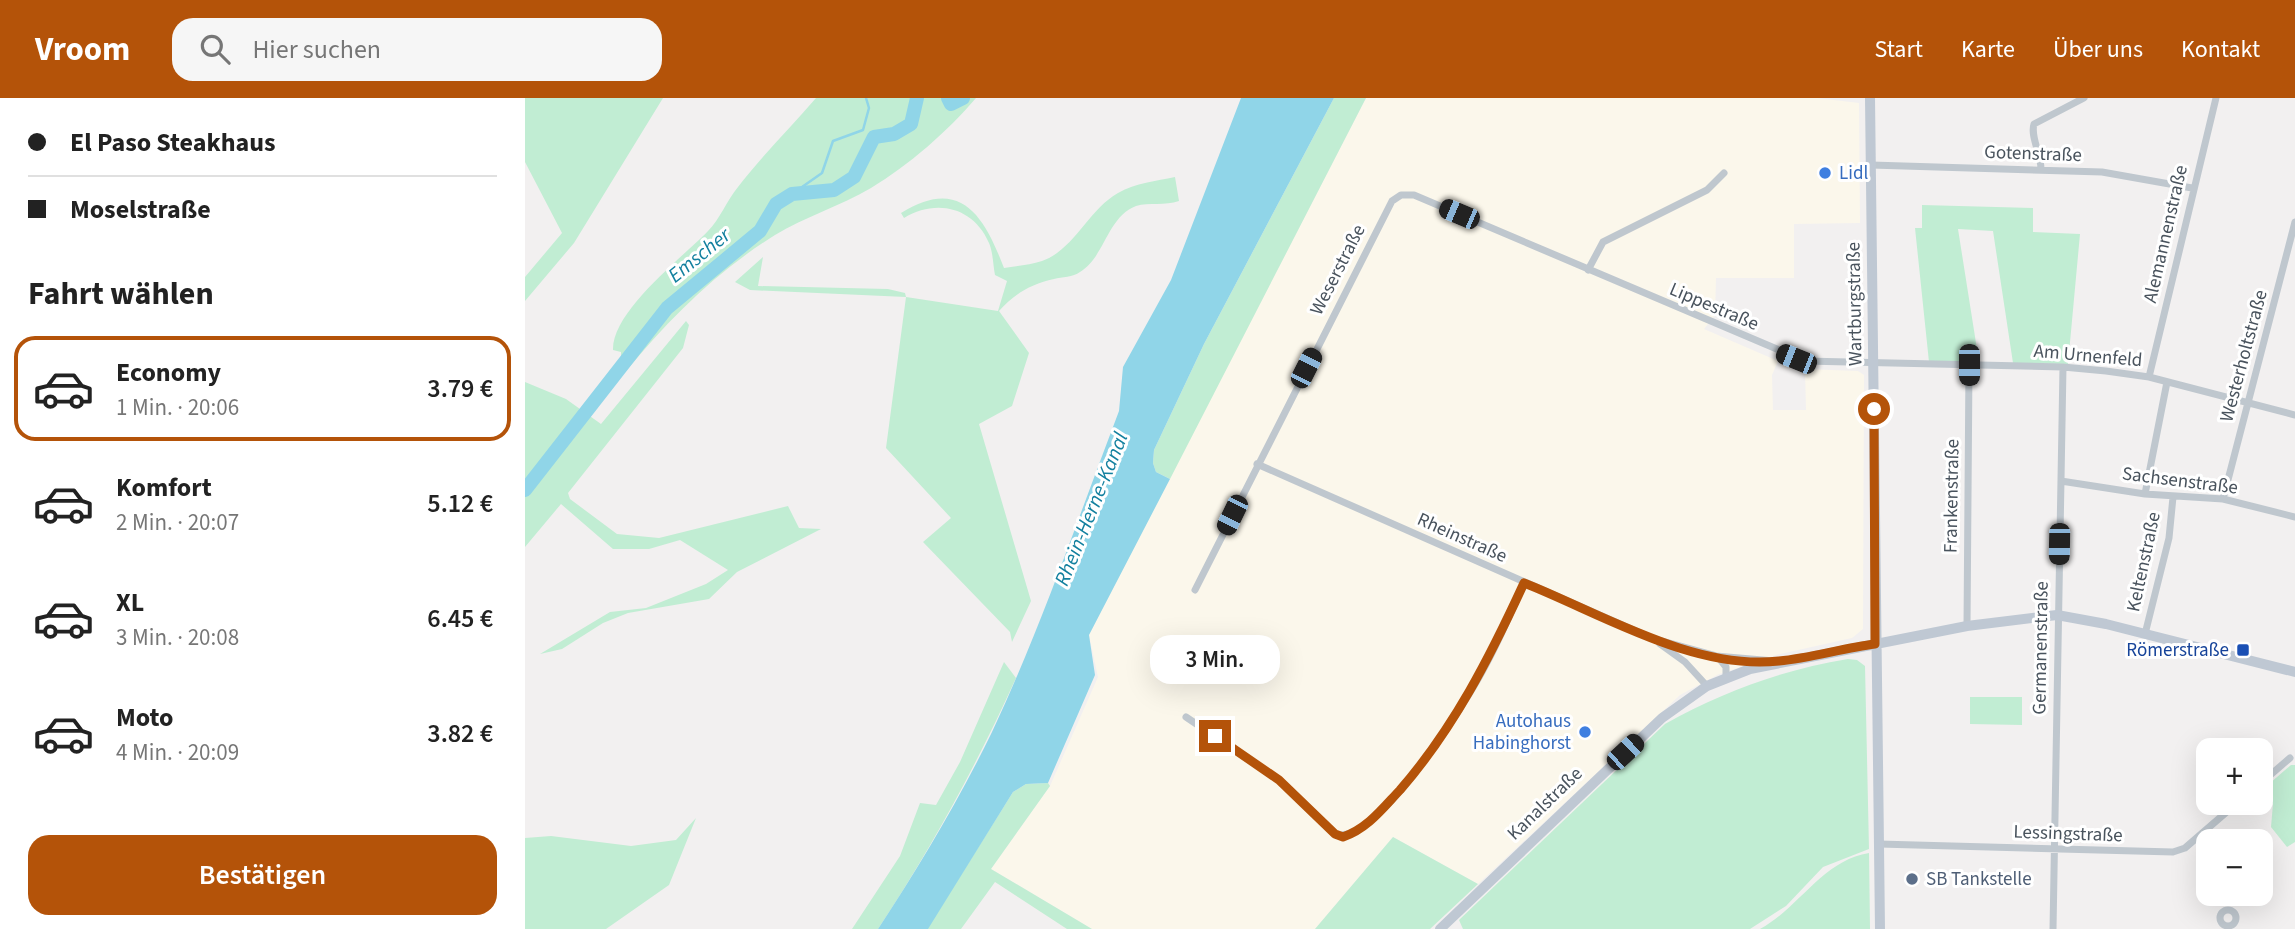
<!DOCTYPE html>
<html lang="de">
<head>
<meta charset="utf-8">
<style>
  :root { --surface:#fff; --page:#f6f6f6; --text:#222; --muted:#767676; --line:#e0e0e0; --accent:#b45309 }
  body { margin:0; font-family:"Source Sans 3",sans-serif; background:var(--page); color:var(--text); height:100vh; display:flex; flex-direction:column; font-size:26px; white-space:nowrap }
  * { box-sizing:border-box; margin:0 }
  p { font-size:23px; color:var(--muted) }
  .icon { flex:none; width:38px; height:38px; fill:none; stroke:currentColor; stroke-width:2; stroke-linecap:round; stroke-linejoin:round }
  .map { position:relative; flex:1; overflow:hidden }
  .sheet { display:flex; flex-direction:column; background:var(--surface); width:525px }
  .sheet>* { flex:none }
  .guide { display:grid; align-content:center; height:154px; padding:0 28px; background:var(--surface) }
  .tools { position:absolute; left:1671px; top:640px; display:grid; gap:14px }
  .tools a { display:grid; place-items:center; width:77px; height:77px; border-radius:14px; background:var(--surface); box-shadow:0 7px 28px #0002; font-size:35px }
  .end { position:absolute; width:32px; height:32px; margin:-16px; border:9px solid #b45309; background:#fff; box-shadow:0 0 0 4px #fff }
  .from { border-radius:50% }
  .bubble { position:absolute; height:49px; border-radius:21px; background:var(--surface); box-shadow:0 7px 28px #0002; font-size:23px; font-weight:600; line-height:49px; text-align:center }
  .car { position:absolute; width:21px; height:42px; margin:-21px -10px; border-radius:9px; box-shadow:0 0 5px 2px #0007; background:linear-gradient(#222 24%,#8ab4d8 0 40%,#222 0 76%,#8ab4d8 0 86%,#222 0) }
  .guide b { display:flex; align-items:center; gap:24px; height:66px; font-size:26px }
  .guide b+b { border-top:2px solid var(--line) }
  .guide i { width:18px; height:18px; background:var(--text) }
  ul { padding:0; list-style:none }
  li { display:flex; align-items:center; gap:21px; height:105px; margin:0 14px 10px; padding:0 14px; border:4px solid transparent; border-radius:21px }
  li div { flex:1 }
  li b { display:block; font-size:26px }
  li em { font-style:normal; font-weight:600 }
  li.current { border-color:var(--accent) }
  li>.icon { width:63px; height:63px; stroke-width:1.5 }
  h2 { padding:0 28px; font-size:32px; line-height:84px }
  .primary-button { display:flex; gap:14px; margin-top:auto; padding:14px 28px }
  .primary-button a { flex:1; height:80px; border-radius:21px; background:var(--accent); color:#fff; font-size:28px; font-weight:600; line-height:80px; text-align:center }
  header { display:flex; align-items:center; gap:42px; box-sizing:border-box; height:98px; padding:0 35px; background:var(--accent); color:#fff }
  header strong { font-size:33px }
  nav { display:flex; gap:38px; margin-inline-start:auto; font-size:24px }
  .search { width:490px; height:63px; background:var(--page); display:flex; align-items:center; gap:18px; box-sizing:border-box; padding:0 24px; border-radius:21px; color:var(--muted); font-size:26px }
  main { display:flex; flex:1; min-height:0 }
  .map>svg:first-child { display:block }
</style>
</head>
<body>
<header>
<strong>Vroom</strong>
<div class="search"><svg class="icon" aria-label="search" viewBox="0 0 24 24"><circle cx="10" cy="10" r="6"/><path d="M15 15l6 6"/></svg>Hier suchen</div>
<nav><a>Start</a><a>Karte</a><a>Über uns</a><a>Kontakt</a></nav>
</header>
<main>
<section class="sheet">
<div class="guide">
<b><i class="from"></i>El Paso Steakhaus</b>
<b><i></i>Moselstraße</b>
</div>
<h2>Fahrt wählen</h2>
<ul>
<li class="current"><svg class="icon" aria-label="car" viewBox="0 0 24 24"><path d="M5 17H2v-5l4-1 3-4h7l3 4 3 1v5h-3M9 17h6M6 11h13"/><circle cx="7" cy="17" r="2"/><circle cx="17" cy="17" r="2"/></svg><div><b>Economy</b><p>1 Min. · 20:06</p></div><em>3.79 €</em></li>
<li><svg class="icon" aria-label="car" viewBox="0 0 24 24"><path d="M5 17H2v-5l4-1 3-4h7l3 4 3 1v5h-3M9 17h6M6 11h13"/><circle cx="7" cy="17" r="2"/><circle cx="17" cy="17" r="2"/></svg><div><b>Komfort</b><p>2 Min. · 20:07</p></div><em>5.12 €</em></li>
<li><svg class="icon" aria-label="car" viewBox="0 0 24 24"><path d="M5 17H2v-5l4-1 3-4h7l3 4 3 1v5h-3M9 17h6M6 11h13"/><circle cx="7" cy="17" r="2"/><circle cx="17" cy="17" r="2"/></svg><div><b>XL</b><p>3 Min. · 20:08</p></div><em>6.45 €</em></li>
<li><svg class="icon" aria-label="car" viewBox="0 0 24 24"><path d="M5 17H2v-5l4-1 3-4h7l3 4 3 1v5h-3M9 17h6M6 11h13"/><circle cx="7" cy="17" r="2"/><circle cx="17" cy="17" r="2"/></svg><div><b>Moto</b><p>4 Min. · 20:09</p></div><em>3.82 €</em></li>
</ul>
<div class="primary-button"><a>Bestätigen</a></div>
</section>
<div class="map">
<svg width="1770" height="831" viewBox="0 0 1770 831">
  <rect width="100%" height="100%" fill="#f2f0f0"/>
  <path fill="#fbf7eb" d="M841,0H1292L1334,5L1335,125L1269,126V180H1191L1190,217L1179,231L1253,263L1247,277L1248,312H1281L1280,271L1333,273L1339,277L1338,531L1327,540L1251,557L1194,576L1155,597L953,786L868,739L790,831H567L466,771L525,688L573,579L564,537Z"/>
  <path fill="#c1edd3" d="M0,0H138L49,145L0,203V179L37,135L0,64Z
    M291,0H451C422,34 384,67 346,90C315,108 280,119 250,137C191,174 145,220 101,273L96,264V254L88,252C87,213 157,160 183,133C195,121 202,102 213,89C237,58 265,30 291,0Z
    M809,0H841L645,381L631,374L628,365L629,352L679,246Z
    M650,79L654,103C640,108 624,104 611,108C582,119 580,159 555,174C548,179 537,179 529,181C506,186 489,196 474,213L504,255L487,308L454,326L506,503L487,544L485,534L398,444L426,420L361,350L381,199L225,192L210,184L238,159L233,188L363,191L380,195L381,199L473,213L482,183L470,177C468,167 468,154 464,145C448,108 410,101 379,120L376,115C436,78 459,118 479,170C491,168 505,167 517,163C549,152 563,112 593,95C611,85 631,83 650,79Z
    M1397,107L1508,110V134L1555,136L1543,266L1488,265L1468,133L1433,131L1454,264H1404L1390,130H1397Z
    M161,223L164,227L158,250L43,395L45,401L92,436L134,440L263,408L274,430L296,431L212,474L184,501L103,515L78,525L37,551L15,556L85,514L121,510L181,486L203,472L155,442L124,451H88L36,406L0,449V284L41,301L76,326Z
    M1323,561L1332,562L1340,568L1344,751L1298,769L1261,808L1225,831H938L934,822L1140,626C1199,593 1257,572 1323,561Z
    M479,564L491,580C451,668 406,751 353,831H327L375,758L395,705L411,707L435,664Z
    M1445,599H1497V627L1445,626Z
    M1766,667H1770V744L1762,749L1746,729L1748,706L1737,692Z
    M523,685L525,688L466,771L567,831H542L470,784L436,831H402L488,694L501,686Z
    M171,720L144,787L81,831H0V740L26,738L106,748L151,742Z
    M868,739L953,786L905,831H790Z
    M1344,755L1345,831H1235C1274,810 1298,762 1344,755Z"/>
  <path fill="#90d5e8" d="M716,0H809L679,246L629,352L628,365L631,374L645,381L564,537L570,577L523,685L501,686L488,694L403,831H353C395,767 434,702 467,634C516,530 553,420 594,313L598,269L646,182Z"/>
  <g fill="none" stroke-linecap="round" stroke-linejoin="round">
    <path stroke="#90d5e8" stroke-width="2.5" d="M267,96L297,75L308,43L338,32L344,10L341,0"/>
    <path stroke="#90d5e8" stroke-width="14" d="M423,0L426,6L438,0
      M0,392L142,210L235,133L251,106L267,96L309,92L329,79L349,39L369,36L386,26L392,0"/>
    <path stroke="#bfc7ce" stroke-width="7" d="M1346,67L1577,74L1667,90
      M1516,71C1516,56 1505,38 1509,26L1559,0
      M1063,172L1078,144L1182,92L1199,75
      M1624,279L1691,0
      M732,366L1129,541L1191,558L1249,563
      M1536,383L1620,396L1698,401L1770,419
      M1620,396L1642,284
      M1698,401L1770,124
      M670,492L867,103L876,97H889L1280,263L1538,269L1581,273L1624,279L1770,317
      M1442,528L1444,267
      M1620,536L1644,440L1648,399
      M1135,546L1160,564L1182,588
      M1193,559L1201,569V579
      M661,619L754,682L810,736C850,750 941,604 958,572C974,544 986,514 999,485
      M1736,685L1765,660
      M1354,746L1648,754L1660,750L1712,705
      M1695 820a8 8 0 1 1 16 0a8 8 0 1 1-16 0Z
      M1528,831L1538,269"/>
    <path stroke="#bfc8d3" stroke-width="10" d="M1345,0L1355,831
      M915,831L1137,620L1182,588L1225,571L1442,528L1532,517L1581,526L1770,574"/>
  </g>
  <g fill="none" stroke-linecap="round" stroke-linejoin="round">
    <path stroke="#b45309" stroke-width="9" d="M690,638L754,682L810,736L818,739C843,730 857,711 875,692C929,630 965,559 999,485C1075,515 1169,573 1254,563C1286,560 1318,550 1350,546L1349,311"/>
  </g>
  <g fill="#3f7fe0" stroke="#fff" stroke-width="2.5">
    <circle cx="1300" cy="75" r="7"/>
    <circle cx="1060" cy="634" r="7"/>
  </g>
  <rect fill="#1a4fb4" stroke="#fff" stroke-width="2.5" x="1711" y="545" width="14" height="14" rx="3.5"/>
  <circle fill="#5c6f8a" stroke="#fff" stroke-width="2.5" cx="1387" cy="781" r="7"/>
  <g text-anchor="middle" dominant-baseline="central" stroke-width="6" stroke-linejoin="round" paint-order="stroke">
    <g font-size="19" fill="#49535d" stroke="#fff">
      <text transform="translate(1508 56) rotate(2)">Gotenstraße</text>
      <text transform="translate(1641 136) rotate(-77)">Alemannenstraße</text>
      <text transform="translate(813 172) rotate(-63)">Weserstraße</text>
      <text transform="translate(1330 206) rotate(-91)">Wartburgstraße</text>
      <text transform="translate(1189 209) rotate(23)">Lippestraße</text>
      <text transform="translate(1563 258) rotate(5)">Am Urnenfeld</text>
      <text transform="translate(1719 258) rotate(-75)">Westerholtstraße</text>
      <text transform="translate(1655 383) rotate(7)">Sachsenstraße</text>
      <text transform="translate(1427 398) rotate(-89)">Frankenstraße</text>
      <text transform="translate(937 440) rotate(24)">Rheinstraße</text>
      <text transform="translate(1619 464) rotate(-78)">Keltenstraße</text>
      <text transform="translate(1516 550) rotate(-89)">Germanenstraße</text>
      <text transform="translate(1020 706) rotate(-44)">Kanalstraße</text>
      <text transform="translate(1543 736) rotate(2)">Lessingstraße</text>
    </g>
    <g font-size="19" fill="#366cbe" stroke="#fff" text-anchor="start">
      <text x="1314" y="75">Lidl</text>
      <text x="1046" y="623" text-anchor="end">Autohaus<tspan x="1046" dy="22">Habinghorst</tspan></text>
    </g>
    <g font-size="19" fill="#164399" stroke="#fff" text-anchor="end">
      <text x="1704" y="552">Römerstraße</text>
    </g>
    <g font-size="19" fill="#4e5e75" stroke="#fff" text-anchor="start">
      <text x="1401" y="781">SB Tankstelle</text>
    </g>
    <g font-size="21" font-style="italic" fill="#13809f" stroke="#fff">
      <text transform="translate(174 157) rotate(-39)">Emscher</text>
      <text transform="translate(566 411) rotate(-68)">Rhein-Herne-Kanal</text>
    </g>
  </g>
</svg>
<div class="tools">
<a>+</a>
<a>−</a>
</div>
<i class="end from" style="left:1349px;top:311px"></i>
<i class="end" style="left:690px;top:638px"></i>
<div class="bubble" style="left:625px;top:537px;width:130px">3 Min.</div>
<i class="car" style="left:934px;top:116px;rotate:293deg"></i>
<i class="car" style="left:1271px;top:261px;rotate:292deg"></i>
<i class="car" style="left:1444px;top:267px;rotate:180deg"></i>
<i class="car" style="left:781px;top:270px;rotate:27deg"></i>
<i class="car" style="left:707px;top:417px;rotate:206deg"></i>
<i class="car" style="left:1534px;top:446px;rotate:181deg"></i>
<i class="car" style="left:1100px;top:654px;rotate:47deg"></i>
</div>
</main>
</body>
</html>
